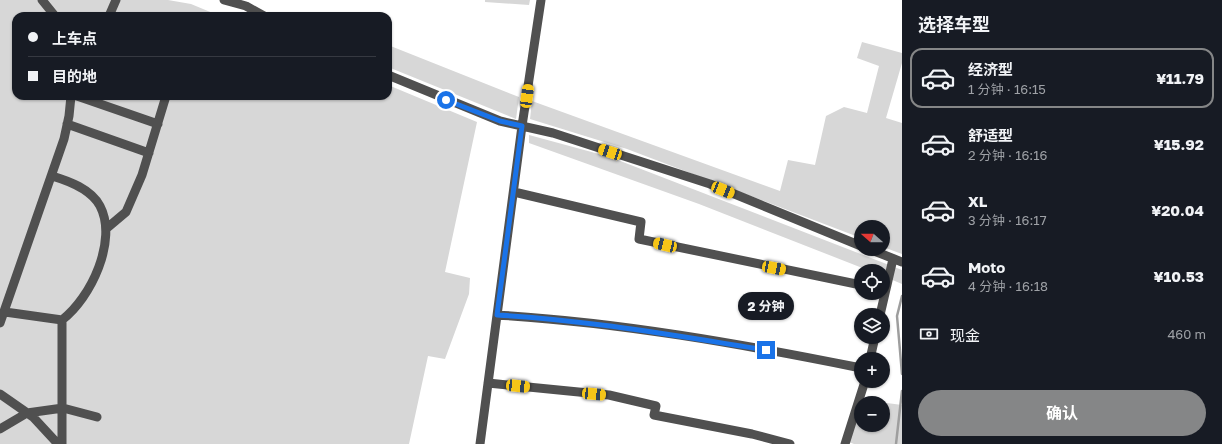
<!DOCTYPE html>
<html lang="zh">
<head>
<meta charset="utf-8">
<style>
  :root { --surface:#171b24; --page:#242831; --text:#f1f3f6; --muted:#9ea1a6; --line:#363941; --accent:#858687 }
  body { margin:0; font-family:"Golos Text","Noto Sans SC",sans-serif; background:var(--page); color:var(--text); height:100vh; display:flex; flex-direction:column; font-size:15px; white-space:nowrap }
  * { box-sizing:border-box; margin:0 }
  p { font-size:13px; color:var(--muted) }
  .icon { flex:none; width:22px; height:22px; fill:none; stroke:currentColor; stroke-width:2; stroke-linecap:round; stroke-linejoin:round }
  .map { position:relative; flex:1; overflow:hidden }
  .drawer { display:flex; flex-direction:column; background:var(--surface); width:320px }
  .drawer>* { flex:none }
  .banner { position:absolute; left:12px; top:12px; width:380px; height:88px; border-radius:12px; box-shadow:0 1px 3px #0004; display:grid; align-content:center; height:88px; padding:0 16px; background:var(--surface) }
  .needle { width:26px; rotate:291deg }
  .controls { position:absolute; left:854px; top:220px; display:grid; gap:8px }
  .controls a { display:grid; place-items:center; width:36px; height:36px; border-radius:50%; background:var(--surface); box-shadow:0 1px 3px #0004; font-size:20px }
  .end { position:absolute; width:18px; height:18px; margin:-9px; border:5px solid #1a73e8; background:#fff; box-shadow:0 0 0 2px #fff }
  .from { border-radius:50% }
  .bubble { position:absolute; height:28px; border-radius:14px; background:var(--surface); box-shadow:0 1px 3px #0004; font-size:13px; font-weight:700; line-height:28px; text-align:center }
  .car { position:absolute; width:12px; height:24px; margin:-12px -6px; border-radius:5px; box-shadow:0 0 3px 1px #0007; background:linear-gradient(#f5c518 24%,#345 0 40%,#f5c518 0 76%,#345 0 86%,#f5c518 0) }
  .banner b { display:flex; align-items:center; gap:14px; height:38px; font-size:15px }
  .banner b+b { border-top:1px solid var(--line) }
  .banner i { width:10px; height:10px; background:var(--text) }
  ul { padding:0; list-style:none }
  li { display:flex; align-items:center; gap:12px; height:60px; margin:0 8px 6px; padding:0 8px; border:2px solid transparent; border-radius:12px }
  li div { flex:1 }
  li b { display:block; font-size:15px }
  li em { font-style:normal; font-weight:700 }
  li.active { border-color:var(--accent) }
  li>.icon { width:36px; height:36px; stroke-width:1.5 }
  h2 { padding:0 16px; font-size:18px; line-height:48px }
  .pay { display:flex; align-items:center; gap:10px; height:44px; padding:0 16px; font-size:15px }
  .pay p { margin-inline-start:auto }
  .button { display:flex; gap:8px; margin-top:auto; padding:8px 16px }
  .button a { flex:1; height:46px; border-radius:24px; background:var(--accent); color:#fff; font-size:16px; font-weight:700; line-height:46px; text-align:center }
  main { display:flex; flex:1; min-height:0 }
  .map>svg:first-child { display:block }
</style>
</head>
<body>
<main>
<div class="map">
<svg width="902" height="444" viewBox="0 0 902 444">
  <rect width="100%" height="100%" fill="#fff"/>
  <path fill="#d7d7d7" d="M0,0H168L191,4L220,16H16V96H388V85L477,122L445,272L470,278L469,294L445,359L428,356L409,444H0Z
    M485,0H530L529,5L485,2Z
    M862,42L902,53V63L886,118L902,123V254L883,247V227H861V238L627,149L530,119L532,101L780,191L788,160L815,165L826,116L844,107L867,113L879,66L857,58Z
    M388,45L519,97L516,119L388,67Z
    M529,135L610,157L902,270V284L883,276V271H870L699,204L529,143Z
    M887,403L902,405V444H854L846,441L851,423L881,429Z"/>
  <g fill="none" stroke-linecap="round" stroke-linejoin="round">
    <path stroke="#9e9e9e" stroke-width="2.5" d="M902,296L897,316L902,374
      M896,444L902,391"/>
    <path stroke="#505050" stroke-width="9" d="M42,0L55,16
      M224,0L246,6L264,16
      M109,16L116,0
      M388,75L500,121L553,133L710,184L861,246
      M77,96L158,124
      M67,124L149,153
      M514,192L641,222L639,239L861,285
      M107,228L126,212L142,175L166,96
      M869,249L902,262
      M5,312L62,320C91,298 118,240 100,206C91,189 69,181 52,176
      M497,315C618,322 742,344 861,368
      M880,315L893,259
      M0,323L64,139L69,116L71,96
      M870,359L875,337
      M488,383L609,395L656,406L654,415L752,434L790,444
      M0,394L33,417L58,444
      M0,429L27,413L63,408L97,417
      M62,444V320
      M480,444L522,126L541,0
      M845,444L865,381"/>
  </g>
  <g fill="none" stroke-linecap="round" stroke-linejoin="round">
    <path stroke="#1a73e8" stroke-width="5" d="M446,100L500,121L522,126L497,315C588,320 677,336 766,350"/>
  </g>
</svg>
<div class="controls">
<a><svg class="needle" viewBox="-14 -14 28 28"><path d="M0-13l5 13h-10z" fill="#e53935"/><path d="M0 13l5-13h-10z" fill="#9ea1a6"/></svg></a>
<a><svg class="icon" aria-label="locate" viewBox="0 0 24 24"><circle cx="12" cy="12" r="6"/><path d="M12 2v4M12 18v4M2 12h4M18 12h4"/></svg></a>
<a><svg class="icon" aria-label="layers" viewBox="0 0 24 24"><path d="M12 4l9 5-9 5-9-5zM3 14l9 5 9-5"/></svg></a>
<a>+</a>
<a>−</a>
</div>
<i class="end from" style="left:446px;top:100px"></i>
<i class="end" style="left:766px;top:350px"></i>
<div class="bubble" style="left:738px;top:292px;width:56px">2 分钟</div>
<i class="car" style="left:527px;top:96px;rotate:8deg"></i>
<i class="car" style="left:610px;top:152px;rotate:288deg"></i>
<i class="car" style="left:723px;top:190px;rotate:112deg"></i>
<i class="car" style="left:665px;top:245px;rotate:283deg"></i>
<i class="car" style="left:774px;top:268px;rotate:101deg"></i>
<i class="car" style="left:518px;top:386px;rotate:96deg"></i>
<i class="car" style="left:594px;top:394px;rotate:95deg"></i>
<div class="banner">
<b><i class="from"></i>上车点</b>
<b><i></i>目的地</b>
</div>
</div>
<section class="drawer">
<h2>选择车型</h2>
<ul>
<li class="active"><svg class="icon" aria-label="car" viewBox="0 0 24 24"><path d="M5 17H2v-5l4-1 3-4h7l3 4 3 1v5h-3M9 17h6M6 11h13"/><circle cx="7" cy="17" r="2"/><circle cx="17" cy="17" r="2"/></svg><div><b>经济型</b><p>1 分钟 · 16:15</p></div><em>¥11.79</em></li>
<li><svg class="icon" aria-label="car" viewBox="0 0 24 24"><path d="M5 17H2v-5l4-1 3-4h7l3 4 3 1v5h-3M9 17h6M6 11h13"/><circle cx="7" cy="17" r="2"/><circle cx="17" cy="17" r="2"/></svg><div><b>舒适型</b><p>2 分钟 · 16:16</p></div><em>¥15.92</em></li>
<li><svg class="icon" aria-label="car" viewBox="0 0 24 24"><path d="M5 17H2v-5l4-1 3-4h7l3 4 3 1v5h-3M9 17h6M6 11h13"/><circle cx="7" cy="17" r="2"/><circle cx="17" cy="17" r="2"/></svg><div><b>XL</b><p>3 分钟 · 16:17</p></div><em>¥20.04</em></li>
<li><svg class="icon" aria-label="car" viewBox="0 0 24 24"><path d="M5 17H2v-5l4-1 3-4h7l3 4 3 1v5h-3M9 17h6M6 11h13"/><circle cx="7" cy="17" r="2"/><circle cx="17" cy="17" r="2"/></svg><div><b>Moto</b><p>4 分钟 · 16:18</p></div><em>¥10.53</em></li>
</ul>
<div class="pay"><svg class="icon" aria-label="cash" viewBox="0 0 24 24"><path d="M3 7h18v10H3z"/><circle cx="12" cy="12" r="2"/></svg>现金<p>460 m</p></div>
<div class="button"><a>确认</a></div>
</section>
</main>
</body>
</html>
